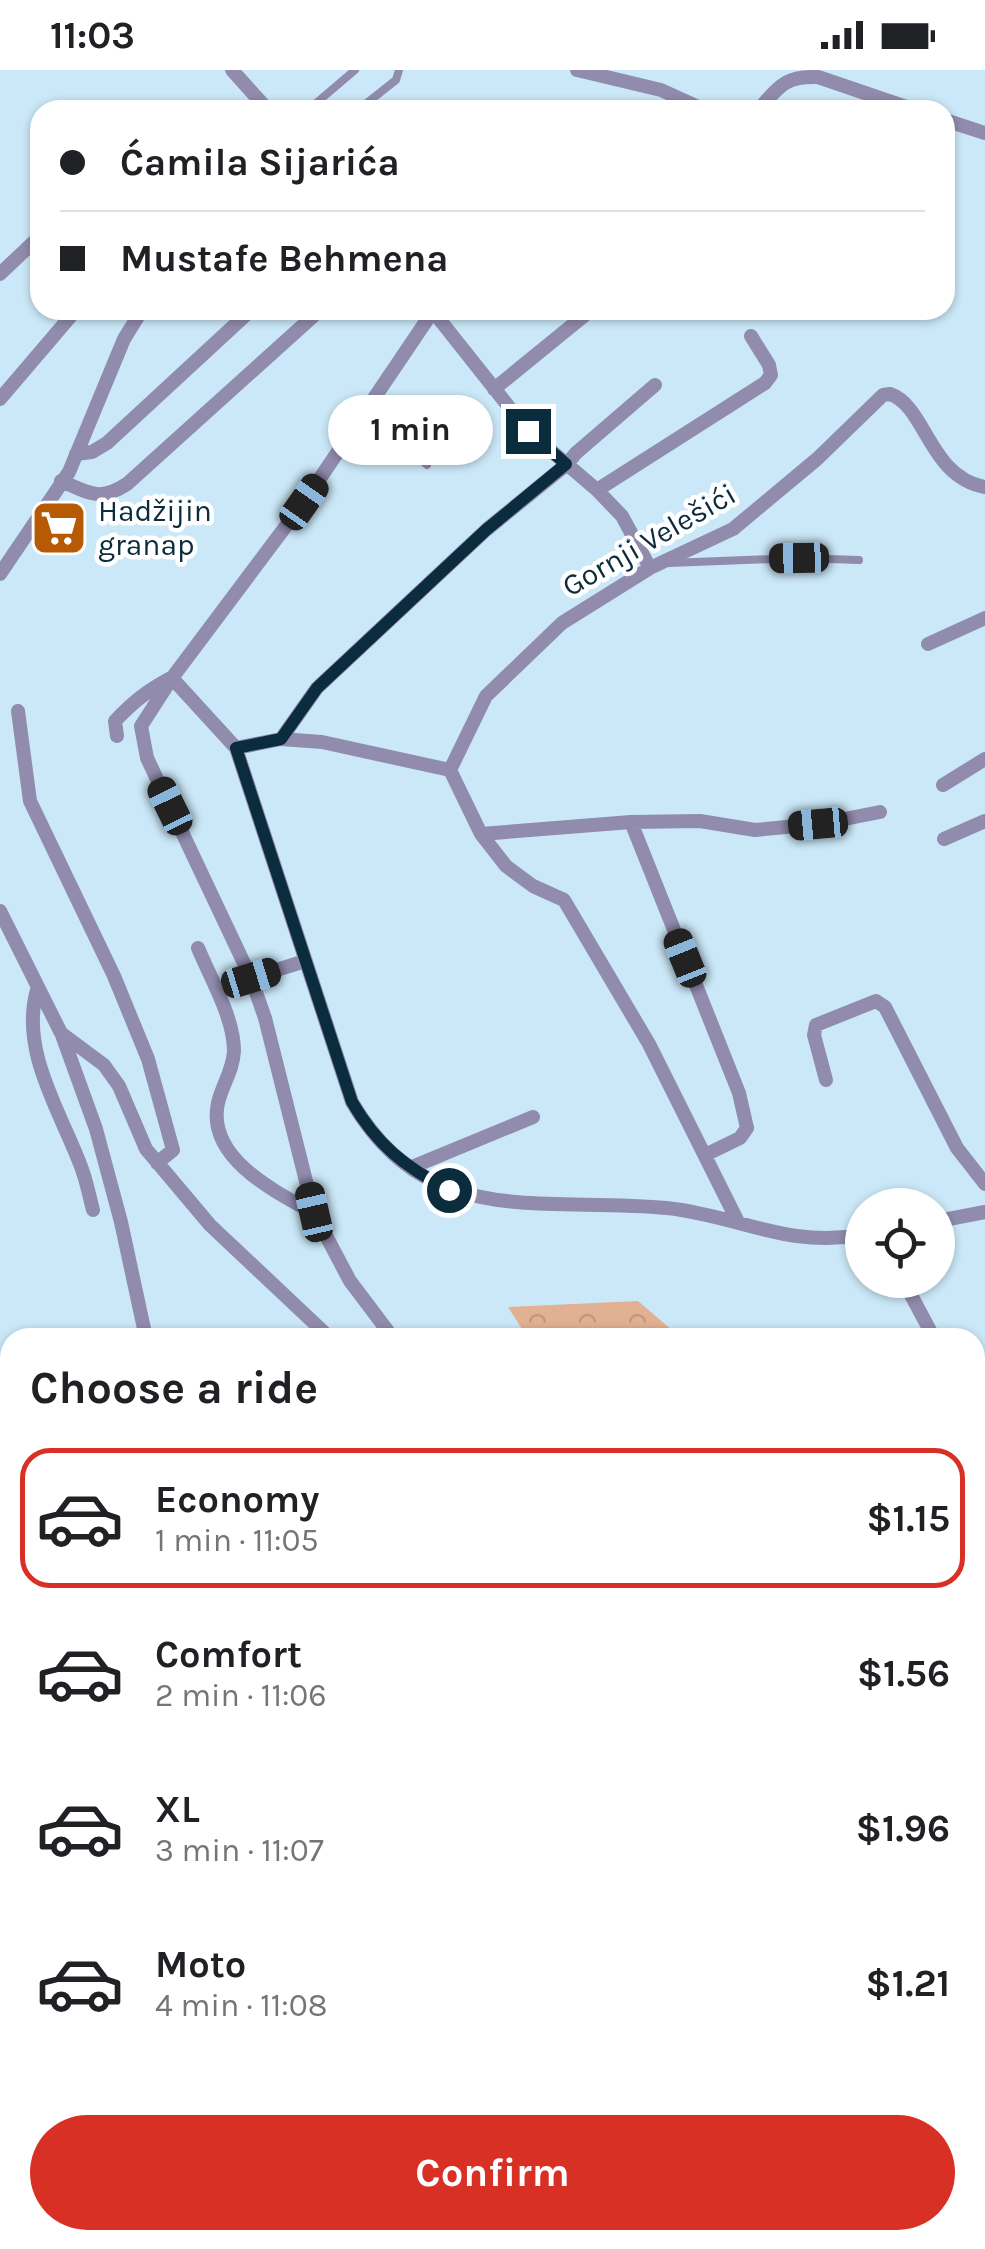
<!DOCTYPE html>
<html lang="en">
<head>
<meta charset="utf-8">
<style>
  :root { --surface:#fff; --page:#f6f6f6; --text:#202124; --muted:#757577; --line:#e0e0e0; --accent:#d93025 }
  body { margin:0; font-family:Karla,sans-serif; background:var(--page); color:var(--text); height:100vh; display:flex; flex-direction:column; font-size:38px; white-space:nowrap }
  * { box-sizing:border-box; margin:0 }
  p { font-size:32px; color:var(--muted) }
  .icon { flex:none; width:55px; height:55px; fill:none; stroke:currentColor; stroke-width:2; stroke-linecap:round; stroke-linejoin:round }
  .map { position:relative; flex:1; overflow:hidden }
  .panel { position:absolute; left:0px; top:1258px; width:985px; height:922px; display:flex; flex-direction:column; background:var(--surface); border-radius:30px 30px 0 0; box-shadow:0 2px 8px #0004 }
  .panel>* { flex:none }
  .hud { position:absolute; left:30px; top:30px; width:925px; height:220px; border-radius:30px; box-shadow:0 2px 8px #0004; display:grid; align-content:center; height:220px; padding:0 30px; background:var(--surface) }
  .buttons { position:absolute; left:845px; top:1118px; display:grid; gap:20px }
  .buttons a { display:grid; place-items:center; width:110px; height:110px; border-radius:50%; background:var(--surface); box-shadow:0 2px 8px #0004; font-size:50px }
  .end { position:absolute; width:45px; height:45px; margin:-22px; border:12px solid #0b2c3c; background:#fff; box-shadow:0 0 0 5px #fff }
  .from { border-radius:50% }
  .bubble { position:absolute; height:70px; border-radius:35px; background:var(--surface); box-shadow:0 2px 8px #0004; font-size:32px; font-weight:700; line-height:70px; text-align:center }
  .car { position:absolute; width:30px; height:60px; margin:-30px -15px; border-radius:12px; box-shadow:0 0 8px 2px #0007; background:linear-gradient(#222 24%,#8ab4d8 0 40%,#222 0 76%,#8ab4d8 0 86%,#222 0) }
  .hud b { display:flex; align-items:center; gap:35px; height:95px; font-size:38px }
  .hud b+b { border-top:2px solid var(--line) }
  .hud i { width:25px; height:25px; background:var(--text) }
  ul { padding:0; list-style:none }
  li { display:flex; align-items:center; gap:30px; height:140px; margin:0 20px 15px; padding:0 10px; border:5px solid transparent; border-radius:30px }
  li div { flex:1 }
  li b { display:block; font-size:38px }
  li em { font-style:normal; font-weight:700 }
  li.current { border-color:var(--accent) }
  li>.icon { width:90px; height:90px; stroke-width:1.5 }
  h2 { padding:0 30px; font-size:45px; line-height:120px }
  .cta { display:flex; gap:20px; margin-top:auto; padding:20px 30px }
  .cta a { flex:1; height:115px; border-radius:60px; background:var(--accent); color:#fff; font-size:40px; font-weight:700; line-height:115px; text-align:center }
  .status { display:flex; justify-content:space-between; align-items:center; height:70px; padding:0 50px; background:var(--surface); direction:ltr }
  .status svg { height:28px; fill:currentColor }
  .map>svg:first-child { display:block }
</style>
</head>
<body>
<div class="status"><b>11:03</b><svg viewBox="0 0 49 12"><path d="M0 12V9h3v3zM5 12V6h3v6zM10 12V3h3v9zM15 12V0h3v12zM26 1h20v11H26zM47 4h2v5h-2z"/></svg></div>
<div class="map">
<svg width="985" height="2179" viewBox="0 0 985 2179">
  <defs>
    <pattern id="forest-crowns" width="20" height="18" patternUnits="userSpaceOnUse" patternTransform="scale(2.5)"><rect width="20" height="18" fill="#e2b194"/><path d="M2 6a3 3 0 1 1 6 0M12 15a3 3 0 1 1 6 0" fill="none" stroke="#c19880"/></pattern>
  </defs>
  <rect width="100%" height="100%" fill="#cbe8f8"/>
  <path fill="url(#forest-crowns)" d="M638,1231L680,1267H527L508,1237Z
    M975,1507L985,1520V1715L975,1701Z"/>
  <g fill="none" stroke-linecap="round" stroke-linejoin="round">
    <path stroke="#b7678b" stroke-width="5" d="M0,1852L10,1870
      M173,2170L178,2179"/>
    <path stroke="#918bad" stroke-width="8" d="M308,40L355,0
      M358,40L396,10L399,0
      M365,342L427,395
      M669,493L799,488L859,490
      M6,1425L10,1449
      M326,2170L331,2179
      M459,2170L462,2179
      M699,2179L705,2170"/>
    <path stroke="#918bad" stroke-width="14" d="M232,0L268,40
      M577,0L661,20L705,40
      M758,40C780,16 784,6 818,7L915,40
      M945,50L985,63
      M0,204L40,166
      M432,240L528,361L597,420L622,446L650,498
      M494,319L591,240
      M0,329L76,240
      M76,384L92,382L107,373L251,240
      M61,411C90,423 99,432 127,414L320,240
      M597,420L765,313L771,305L769,295L751,266
      M0,504L69,402L124,269L142,240
      M928,574L985,548
      M172,608L236,678L352,1032C428,1161 542,1126 667,1138C740,1146 785,1178 862,1165
      M18,641L30,731L114,906L148,989L173,1080L157,1093
      M117,666L115,651C133,632 148,620 171,608
      M281,669L317,618L486,460L567,394L576,383L655,315
      M236,678L281,669L322,672L450,700
      M450,700L486,626L562,553L650,498L733,459L817,389L883,325L890,324C926,336 929,407 985,417
      M450,700L481,764L506,796L533,816L564,830L649,974L738,1152
      M943,715L985,689
      M631,752L739,1023L747,1058L740,1068L705,1085
      M481,764L631,752L700,751L755,760L819,754L880,742
      M944,769L985,751
      M0,841L61,963L104,995L119,1016L146,1079L210,1155L330,1268
      M198,878C211,909 234,948 234,981C233,1001 222,1015 218,1033C206,1088 276,1122 314,1143
      M251,908L305,891
      M37,920C20,980 59,1039 80,1094C86,1108 89,1125 93,1140
      M62,965L96,1059L121,1152L146,1268
      M826,1010L814,965L816,955L876,931L885,937L957,1078L985,1114
      M412,1097L533,1047
      M938,1151L985,1142
      M903,1210L934,1268
      M393,1268L350,1211L314,1143L265,948L251,908L147,688L141,656L172,608L304,432L433,241
      M975,1347L985,1365
      M975,1966L983,1973
      M744,2179L749,2170
      M841,2179L846,2170"/>
    <path stroke="#6b6191" stroke-width="20" d="M0,1410L10,1422
      M598,2170L616,2179"/>
  </g>
  <g fill="none" stroke-linecap="round" stroke-linejoin="round">
    <path stroke="#0b2c3c" stroke-width="12" d="M449,1120C405,1097 377,1075 352,1032L236,678L281,669L317,618L486,460L566,394L528,361"/>
  </g>
  <defs>
    <g id="supermarket-square" transform="scale(2.875)"><rect x="-9" y="-9" width="18" height="18" rx="4" fill="#b75a05" stroke="#fff"/><path d="M-6-5.5h2.5l.6 2H6L4.5 2H-2.5L-4.4-4H-6ZM-1.5 3.2a1.3 1.3 0 1 0 .1 0ZM3 3.2a1.3 1.3 0 1 0 .1 0Z" fill="#fff"/></g>
  </defs>
  <g fill-rule="evenodd">
    <use href="#supermarket-square" x="59" y="458"/>
  </g>
  <g text-anchor="middle" dominant-baseline="central" stroke-width="9" stroke-linejoin="round" paint-order="stroke">
    <g font-size="30" fill="#0b2c3c" stroke="#fff" text-anchor="start">
      <text x="98" y="441">Hadžijin<tspan x="98" dy="34">granap</tspan></text>
    </g>
    <g font-size="30" fill="#0b2c3c" stroke="#fff">
      <text transform="translate(649 470) rotate(-30)">Gornji Velešići</text>
    </g>
  </g>
</svg>
<div class="buttons">
<a><svg class="icon" aria-label="locate" viewBox="0 0 24 24"><circle cx="12" cy="12" r="6"/><path d="M12 2v4M12 18v4M2 12h4M18 12h4"/></svg></a>
</div>
<i class="end from" style="left:449px;top:1120px"></i>
<i class="end" style="left:528px;top:361px"></i>
<div class="bubble" style="left:328px;top:325px;width:165px">1 min</div>
<i class="car" style="left:304px;top:432px;rotate:35deg"></i>
<i class="car" style="left:799px;top:488px;rotate:269deg"></i>
<i class="car" style="left:170px;top:736px;rotate:334deg"></i>
<i class="car" style="left:818px;top:754px;rotate:265deg"></i>
<i class="car" style="left:685px;top:888px;rotate:338deg"></i>
<i class="car" style="left:251px;top:908px;rotate:73deg"></i>
<i class="car" style="left:314px;top:1142px;rotate:347deg"></i>
<div class="hud">
<b><i class="from"></i>Ćamila Sijarića</b>
<b><i></i>Mustafe Behmena</b>
</div>
<section class="panel">
<h2>Choose a ride</h2>
<ul>
<li class="current"><svg class="icon" aria-label="car" viewBox="0 0 24 24"><path d="M5 17H2v-5l4-1 3-4h7l3 4 3 1v5h-3M9 17h6M6 11h13"/><circle cx="7" cy="17" r="2"/><circle cx="17" cy="17" r="2"/></svg><div><b>Economy</b><p>1 min · 11:05</p></div><em>$1.15</em></li>
<li><svg class="icon" aria-label="car" viewBox="0 0 24 24"><path d="M5 17H2v-5l4-1 3-4h7l3 4 3 1v5h-3M9 17h6M6 11h13"/><circle cx="7" cy="17" r="2"/><circle cx="17" cy="17" r="2"/></svg><div><b>Comfort</b><p>2 min · 11:06</p></div><em>$1.56</em></li>
<li><svg class="icon" aria-label="car" viewBox="0 0 24 24"><path d="M5 17H2v-5l4-1 3-4h7l3 4 3 1v5h-3M9 17h6M6 11h13"/><circle cx="7" cy="17" r="2"/><circle cx="17" cy="17" r="2"/></svg><div><b>XL</b><p>3 min · 11:07</p></div><em>$1.96</em></li>
<li><svg class="icon" aria-label="car" viewBox="0 0 24 24"><path d="M5 17H2v-5l4-1 3-4h7l3 4 3 1v5h-3M9 17h6M6 11h13"/><circle cx="7" cy="17" r="2"/><circle cx="17" cy="17" r="2"/></svg><div><b>Moto</b><p>4 min · 11:08</p></div><em>$1.21</em></li>
</ul>
<div class="cta"><a>Confirm</a></div>
</section>
</div>
</body>
</html>
